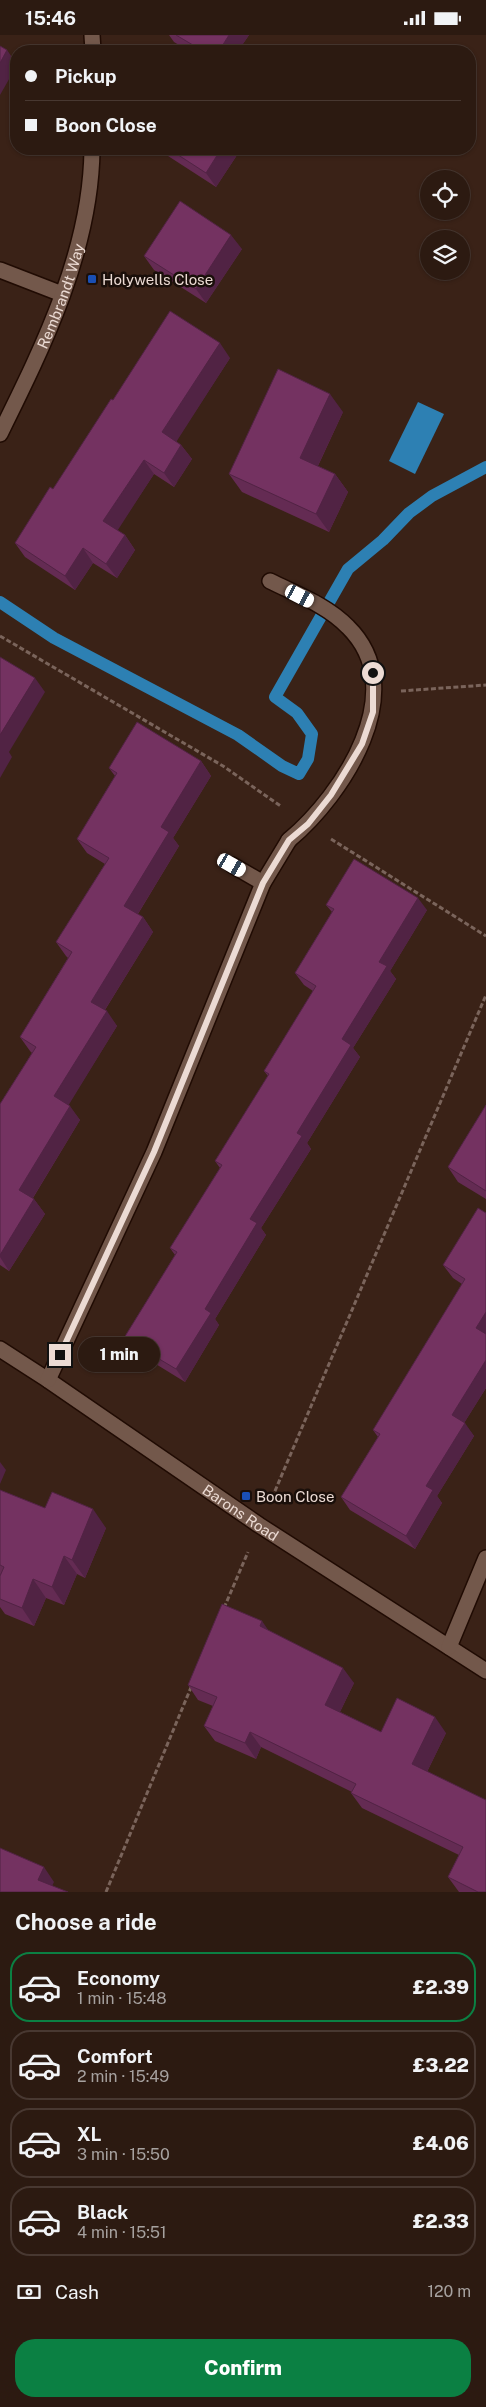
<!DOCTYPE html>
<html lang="en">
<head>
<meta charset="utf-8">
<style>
  :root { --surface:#2c1a11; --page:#34231a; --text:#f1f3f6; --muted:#a6a19f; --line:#483831; --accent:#0b8043 }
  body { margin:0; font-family:"Public Sans",sans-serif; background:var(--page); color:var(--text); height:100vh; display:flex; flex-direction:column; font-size:19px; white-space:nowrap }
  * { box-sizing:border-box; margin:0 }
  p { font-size:16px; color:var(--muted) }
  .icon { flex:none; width:28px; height:28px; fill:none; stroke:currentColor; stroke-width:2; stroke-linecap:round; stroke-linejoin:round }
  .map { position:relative; height:1857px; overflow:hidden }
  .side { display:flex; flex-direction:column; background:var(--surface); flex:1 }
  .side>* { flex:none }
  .guide { position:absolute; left:10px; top:10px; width:466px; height:110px; border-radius:20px; box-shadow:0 1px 4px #0004,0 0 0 1px var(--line); display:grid; align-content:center; height:110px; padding:0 15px; background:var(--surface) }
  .fabs { position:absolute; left:420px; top:135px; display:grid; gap:10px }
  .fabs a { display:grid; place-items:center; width:50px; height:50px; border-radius:50%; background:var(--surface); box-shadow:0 1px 4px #0004,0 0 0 1px var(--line); font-size:25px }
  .end { position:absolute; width:22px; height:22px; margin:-11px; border:6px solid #ecdbd4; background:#111; box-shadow:0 0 0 2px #111 }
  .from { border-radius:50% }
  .bubble { position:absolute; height:35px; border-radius:18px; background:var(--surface); box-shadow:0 1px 4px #0004,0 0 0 1px var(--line); font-size:16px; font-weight:800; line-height:35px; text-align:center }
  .car { position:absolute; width:15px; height:30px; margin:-15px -8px; border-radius:6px; box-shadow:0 0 4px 1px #0007; background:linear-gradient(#fff 24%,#345 0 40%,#fff 0 76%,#345 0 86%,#fff 0) }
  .guide b { display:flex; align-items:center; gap:18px; height:48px; font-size:19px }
  .guide b+b { border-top:1px solid var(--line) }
  .guide i { width:12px; height:12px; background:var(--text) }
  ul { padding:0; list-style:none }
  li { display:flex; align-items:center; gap:15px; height:70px; margin:0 10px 8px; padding:0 5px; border:2px solid var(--line); border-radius:20px }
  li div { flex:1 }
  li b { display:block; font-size:19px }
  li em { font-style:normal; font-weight:800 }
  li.on { border-color:var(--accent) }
  li>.icon { width:45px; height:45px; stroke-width:1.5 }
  h2 { padding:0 15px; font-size:22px; line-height:60px }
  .pay { display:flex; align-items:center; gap:12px; height:55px; padding:0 15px; font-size:19px }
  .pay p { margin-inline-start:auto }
  .button { display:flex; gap:10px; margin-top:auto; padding:10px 15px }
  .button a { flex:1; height:58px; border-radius:20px; background:var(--accent); color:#fff; font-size:20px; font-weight:800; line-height:58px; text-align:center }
  .status { display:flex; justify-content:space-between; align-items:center; height:35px; padding:0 25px; background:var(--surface); direction:ltr }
  .status svg { height:14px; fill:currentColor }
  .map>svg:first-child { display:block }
</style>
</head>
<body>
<div class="status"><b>15:46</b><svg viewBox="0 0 49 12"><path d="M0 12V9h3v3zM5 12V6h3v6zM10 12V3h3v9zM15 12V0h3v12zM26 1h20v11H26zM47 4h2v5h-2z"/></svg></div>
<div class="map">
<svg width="486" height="1857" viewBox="0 0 486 1857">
  <rect width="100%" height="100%" fill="#3a2217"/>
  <path fill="#2d80b3" d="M418,367L444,379L415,439L389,426Z"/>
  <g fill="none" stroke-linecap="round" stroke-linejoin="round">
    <path stroke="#2d80b3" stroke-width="12" d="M0,567L54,603L238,700L282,731L299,739L308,724L312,699L297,678L275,662L348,534L383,505L409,478L432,461L486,432"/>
    <g stroke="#200b03" stroke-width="18">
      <path id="lane" d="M270,546C296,559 327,570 348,592C412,655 343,760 289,805"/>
    </g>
    <g stroke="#200b03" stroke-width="18">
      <g id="street">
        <path d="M92,0L93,16"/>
        <path d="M0,235L62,259"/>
        <path id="s1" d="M0,399C44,310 91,215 92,114"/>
        <path d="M232,830L263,848"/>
        <path id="s2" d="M0,1314L48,1345L259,1490L486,1636"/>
        <path d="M48,1345L154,1117L263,848L289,805"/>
        <path d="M449,1612L486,1523"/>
      </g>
    </g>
    <path stroke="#7a645b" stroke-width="3" stroke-dasharray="5 2.5" stroke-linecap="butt" d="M0,601L223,731L282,772
      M401,656L486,650
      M331,804L486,901
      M272,1463L486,960
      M224,1573L248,1517
      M106,1857L192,1650"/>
    <use href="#lane" stroke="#73584b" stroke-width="15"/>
    <use href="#street" stroke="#73584b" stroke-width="15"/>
  </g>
  <path fill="#642b53" d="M169,0H249L238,16H189L174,7Z
    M162,114H241L216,152L165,119Z
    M242,214L206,268L154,235L144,221Z
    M230,323L176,406L181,410L192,424L174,452L154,439L117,495L125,500L135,515L117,543L93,528L75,555L25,522L15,508L53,454L113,365Z
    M343,377L318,431L335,439L348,457L329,497L242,457L229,439Z
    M201,726L211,741L173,803L179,811L138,879L143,882L153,897L105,975L117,991L68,1070L80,1085L33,1163L45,1179L9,1236L0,1230V1069L32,1018L30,1016L20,1002L68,923L66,921L56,907L105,829L87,818L77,804L115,741L109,733Z
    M326,870L427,875L390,936L396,944L353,1013L360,1022L307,1108L311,1114L261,1193L266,1200L215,1284L219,1290L185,1347L133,1315L124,1303L175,1220L170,1213L220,1133L215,1126L268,1041L264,1036L313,956L304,950L295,938L332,877Z
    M486,1070V1164L458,1147L448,1132Z
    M486,1178V1353L464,1388L474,1401L437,1461L442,1468L415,1514L350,1475L341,1462L378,1402L373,1395L462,1249L453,1243L443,1230Z
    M0,1455L45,1473L106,1493L85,1543L77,1539L64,1570L46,1563L34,1591L5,1579L0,1572Z
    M269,1596L354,1648L340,1677L381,1697L446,1698L427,1737L486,1857H459L448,1842L459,1820L362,1773L351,1758L352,1757L261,1712L256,1724L215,1706L204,1691L213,1671L198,1665L188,1650Z"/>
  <path fill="#512344" d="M229,0H249L238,16H219Z
    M7,15L16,28V32L0,60V28Z
    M221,114H241L216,152L206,138Z
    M231,200L242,214L206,268L196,254Z
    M220,308L230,323L173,412L162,397Z
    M330,359L343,377L313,441L300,423Z
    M181,410L192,424L174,452L164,438Z
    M144,425L154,439L114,501L103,486Z
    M335,439L348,457L329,497L316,479Z
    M125,500L135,515L117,543L106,529Z
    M83,513L93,528L75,555L65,541Z
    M35,643L45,657L9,717L12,722L0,743V700Z
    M201,726L211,741L173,803L179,811L134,885L124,871L161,792Z
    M418,863L427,875L390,936L396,944L353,1013L360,1022L307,1108L311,1114L261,1193L266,1200L215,1284L219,1290L185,1347L176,1334L205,1274L250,1184L297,1098L379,927Z
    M143,882L153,897L101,981L91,967Z
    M107,976L117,991L65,1076L54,1061Z
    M70,1071L80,1085L29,1169L19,1155Z
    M34,1164L45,1179L9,1236L0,1222V1220Z
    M486,1277V1304L476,1293Z
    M486,1325V1353L461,1393L452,1380Z
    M465,1388L474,1401L437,1461L442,1468L415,1514L406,1501L426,1451Z
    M0,1427L6,1435L0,1449Z
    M93,1474L106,1493L85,1543L72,1525Z
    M64,1521L77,1539L64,1570L52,1552Z
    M33,1544L46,1563L34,1591L22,1573Z
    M262,1586L273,1602L260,1591Z
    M343,1633L354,1648L336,1685L325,1670Z
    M435,1682L446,1698L423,1745L412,1729Z
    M250,1697L261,1712L256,1724L245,1708Z
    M44,1832L54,1847L49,1857L38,1845Z"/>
  <path fill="#743261" stroke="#512344" d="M176,0H229L219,16H203Z
    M0,11L7,15L0,28Z
    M169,114H221L206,138Z
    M180,166L231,200L196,254L144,221Z
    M170,276L220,308L162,397L181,410L164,438L144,425L103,486L125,500L106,529L83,513L65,541L15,508L50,452L53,454L111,364L113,365Z
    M278,334L330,359L300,423L335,439L316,479L229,439Z
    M0,622L35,643L0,700Z
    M137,687L201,726L161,792L169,797L124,871L143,882L91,967L107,976L54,1061L70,1071L19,1155L34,1164L0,1220V1069L36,1012L20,1002L72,917L56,907L109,823L77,804L117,738L109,733Z
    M354,824L418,863L379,927L387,931L342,1004L351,1010L297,1098L302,1101L250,1184L257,1188L205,1274L211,1278L176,1334L124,1303L177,1217L170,1213L222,1130L215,1126L269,1039L264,1036L316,951L295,938L334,874L326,870Z
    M486,1070V1156L448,1132Z
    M478,1173L486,1178V1277L476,1293L486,1299V1325L452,1380L465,1388L426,1451L433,1455L406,1501L341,1462L380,1399L373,1395L465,1244L443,1230Z
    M0,1455L45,1473L52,1457L93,1474L72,1525L64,1521L52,1552L33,1544L22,1573L0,1564V1541L4,1532L0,1530Z
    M222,1569L262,1586L260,1591L343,1633L325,1670L381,1697L397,1663L435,1682L412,1729L486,1765V1857H478L448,1842L463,1812L351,1758L356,1749L250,1697L245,1708L204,1691L217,1662L188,1650Z
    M0,1813L44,1832L38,1845L68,1857H0Z"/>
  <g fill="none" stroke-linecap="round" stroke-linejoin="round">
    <path stroke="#ecdbd4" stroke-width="6" d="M60,1320L154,1117L263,848L289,805L308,789L331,760L362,709L373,677V638"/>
  </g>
  <g fill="#1a4fb4" stroke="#1a0f0a" stroke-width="2">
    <rect x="87" y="239" width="10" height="10" rx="2.5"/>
    <rect x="241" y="1456" width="10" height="10" rx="2.5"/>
  </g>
  <g text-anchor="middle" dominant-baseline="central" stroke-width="5" stroke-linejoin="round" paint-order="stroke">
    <g font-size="15" fill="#ecdbd4" stroke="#1a0f0a" text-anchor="start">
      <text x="102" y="244">Holywells Close</text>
      <text x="256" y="1461">Boon Close</text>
    </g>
    <g font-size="15" fill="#ecdbd4" stroke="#1a0f0a">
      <text stroke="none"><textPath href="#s1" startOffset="151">Rembrandt Way</textPath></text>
      <text stroke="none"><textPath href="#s2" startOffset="291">Barons Road</textPath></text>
    </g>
  </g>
</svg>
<div class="fabs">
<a><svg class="icon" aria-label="locate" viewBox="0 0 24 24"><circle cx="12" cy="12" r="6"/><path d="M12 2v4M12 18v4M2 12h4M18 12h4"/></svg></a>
<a><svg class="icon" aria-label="layers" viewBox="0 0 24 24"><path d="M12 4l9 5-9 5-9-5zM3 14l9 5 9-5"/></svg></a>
</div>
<i class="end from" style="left:373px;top:638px"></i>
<i class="end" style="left:60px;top:1320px"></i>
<div class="bubble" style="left:78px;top:1302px;width:82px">1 min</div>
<i class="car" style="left:300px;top:561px;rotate:117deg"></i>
<i class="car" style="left:232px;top:830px;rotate:120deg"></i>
<div class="guide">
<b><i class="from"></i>Pickup</b>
<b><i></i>Boon Close</b>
</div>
</div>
<section class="side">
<h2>Choose a ride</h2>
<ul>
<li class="on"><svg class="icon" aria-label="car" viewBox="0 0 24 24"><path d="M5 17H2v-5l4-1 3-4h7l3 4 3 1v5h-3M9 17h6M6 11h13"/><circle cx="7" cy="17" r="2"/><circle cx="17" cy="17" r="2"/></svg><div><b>Economy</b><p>1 min · 15:48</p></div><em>£2.39</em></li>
<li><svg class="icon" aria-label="car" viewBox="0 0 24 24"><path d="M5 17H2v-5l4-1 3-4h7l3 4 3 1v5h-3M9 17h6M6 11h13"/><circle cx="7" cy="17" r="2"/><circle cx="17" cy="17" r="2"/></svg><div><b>Comfort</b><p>2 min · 15:49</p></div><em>£3.22</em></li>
<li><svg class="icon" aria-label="car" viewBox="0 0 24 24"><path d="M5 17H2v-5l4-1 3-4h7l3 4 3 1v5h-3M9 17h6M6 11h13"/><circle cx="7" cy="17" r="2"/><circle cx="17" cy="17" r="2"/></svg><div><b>XL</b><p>3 min · 15:50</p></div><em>£4.06</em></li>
<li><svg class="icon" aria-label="car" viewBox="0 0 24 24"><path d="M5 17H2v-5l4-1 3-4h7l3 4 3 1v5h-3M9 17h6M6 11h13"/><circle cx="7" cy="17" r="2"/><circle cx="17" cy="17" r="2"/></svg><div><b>Black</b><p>4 min · 15:51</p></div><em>£2.33</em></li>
</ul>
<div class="pay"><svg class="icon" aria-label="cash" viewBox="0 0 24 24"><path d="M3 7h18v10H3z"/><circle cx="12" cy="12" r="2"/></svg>Cash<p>120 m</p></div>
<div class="button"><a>Confirm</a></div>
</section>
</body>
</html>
